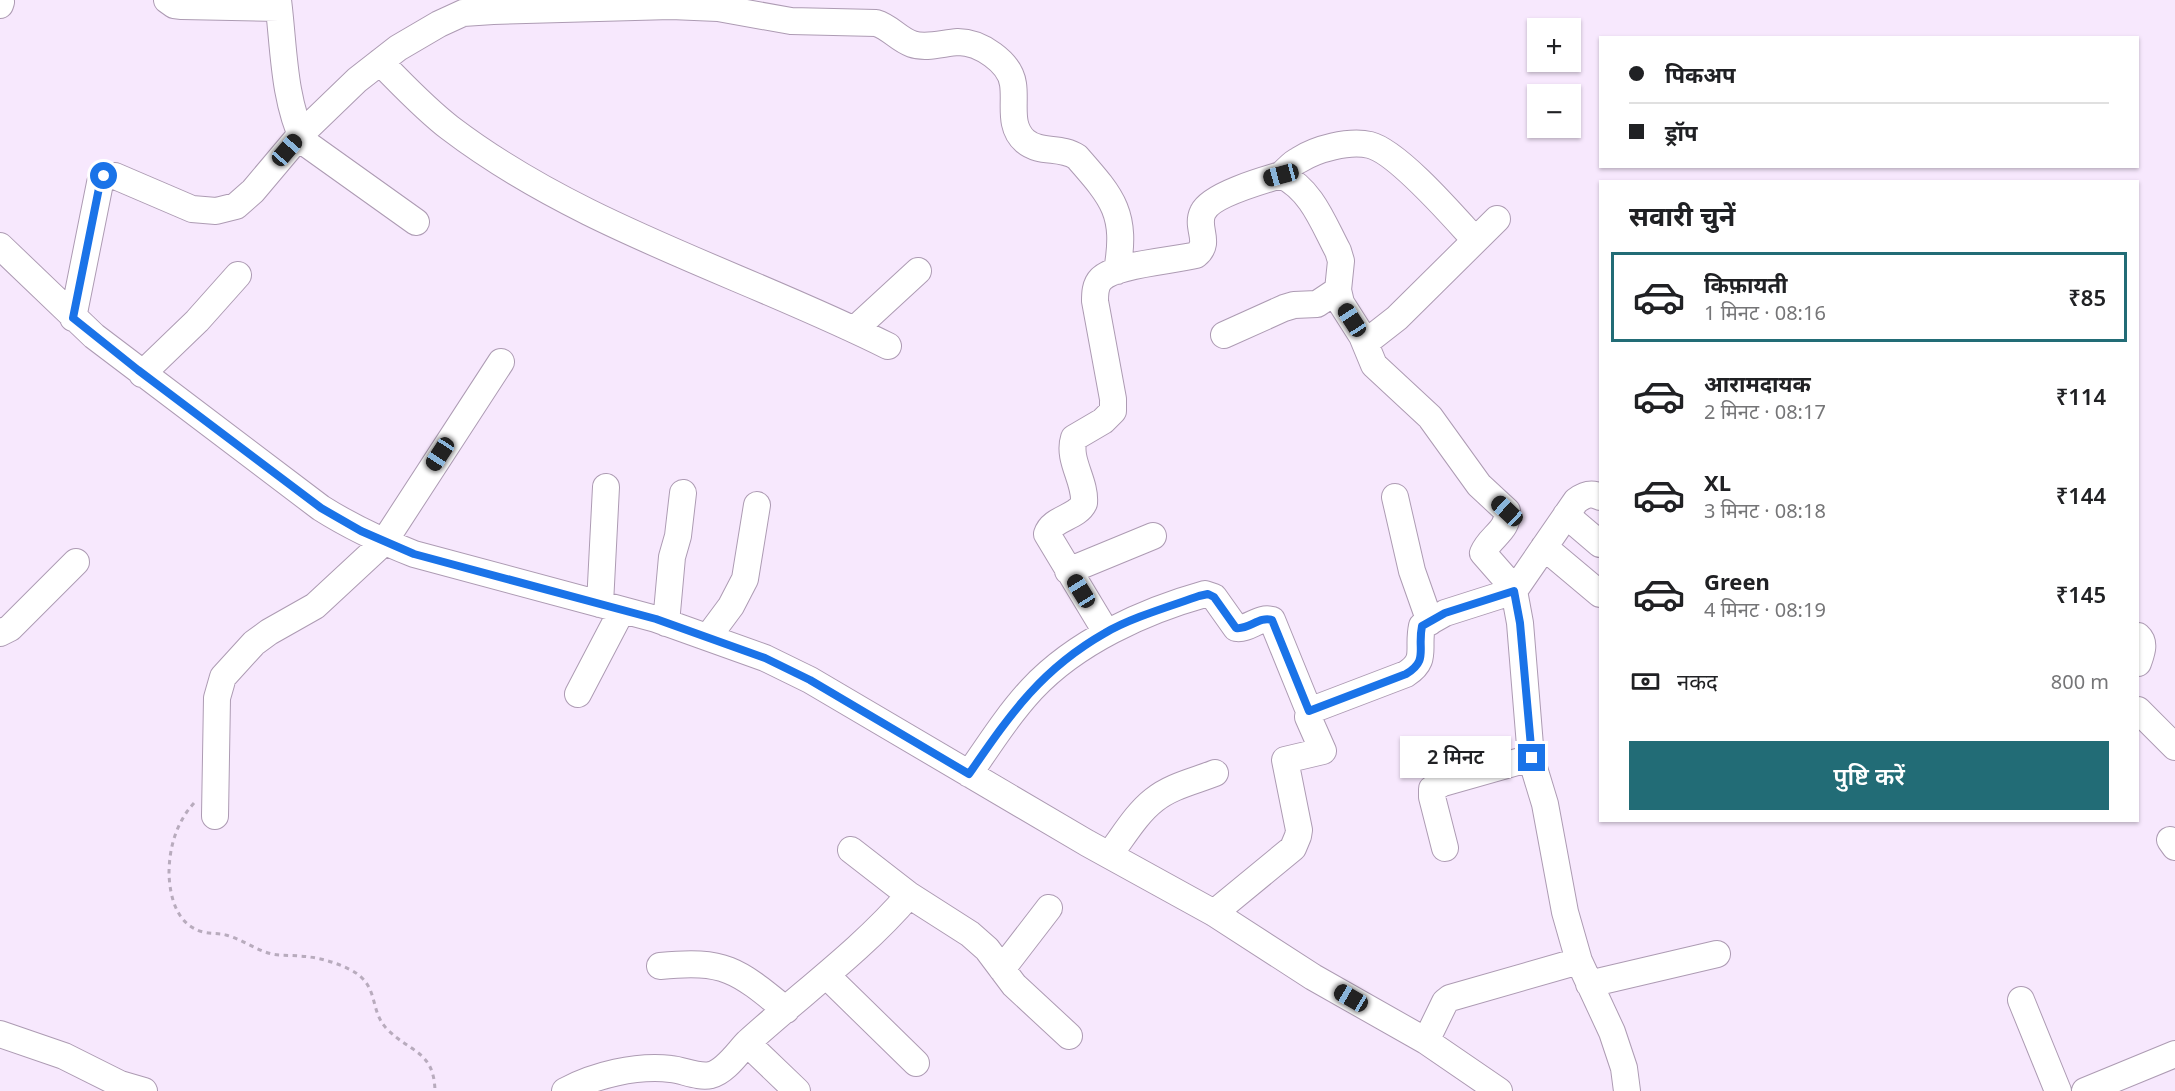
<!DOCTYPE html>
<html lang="hi">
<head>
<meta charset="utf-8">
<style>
  :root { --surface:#fff; --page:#f2f2f2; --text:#202124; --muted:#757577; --line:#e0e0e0; --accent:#226c76 }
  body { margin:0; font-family:"Noto Sans","Noto Sans Devanagari",sans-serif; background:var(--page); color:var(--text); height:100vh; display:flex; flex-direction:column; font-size:22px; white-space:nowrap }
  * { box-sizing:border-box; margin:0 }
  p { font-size:20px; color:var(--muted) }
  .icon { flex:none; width:33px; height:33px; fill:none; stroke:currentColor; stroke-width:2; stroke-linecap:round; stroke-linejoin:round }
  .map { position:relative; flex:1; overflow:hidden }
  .sheet { position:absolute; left:1599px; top:180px; width:540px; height:642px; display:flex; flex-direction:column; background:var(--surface); border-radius:0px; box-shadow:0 2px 4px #0004 }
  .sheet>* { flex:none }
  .hud { position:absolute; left:1599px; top:36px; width:540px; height:132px; border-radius:0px; box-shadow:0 2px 4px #0004; display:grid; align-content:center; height:132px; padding:0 30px; background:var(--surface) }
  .tools { position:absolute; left:1527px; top:18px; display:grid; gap:12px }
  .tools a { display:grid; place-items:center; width:54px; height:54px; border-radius:0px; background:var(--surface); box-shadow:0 2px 4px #0004; font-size:30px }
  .end { position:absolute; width:27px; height:27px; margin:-14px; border:8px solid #1a73e8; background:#fff; box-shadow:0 0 0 3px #fff }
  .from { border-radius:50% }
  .bubble { position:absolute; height:42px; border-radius:0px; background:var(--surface); box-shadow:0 2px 4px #0004; font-size:20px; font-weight:600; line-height:42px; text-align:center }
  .car { position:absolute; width:18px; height:36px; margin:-18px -9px; border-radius:8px; box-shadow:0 0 4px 2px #0007; background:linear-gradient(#222 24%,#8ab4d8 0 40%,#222 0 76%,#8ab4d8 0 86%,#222 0) }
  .hud b { display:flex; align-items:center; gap:21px; height:57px; font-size:22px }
  .hud b+b { border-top:2px solid var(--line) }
  .hud i { width:15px; height:15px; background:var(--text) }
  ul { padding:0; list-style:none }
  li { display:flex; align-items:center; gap:18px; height:90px; margin:0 12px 9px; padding:0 18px; border:3px solid transparent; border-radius:0px }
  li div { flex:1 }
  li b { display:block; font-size:22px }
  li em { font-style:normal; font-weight:600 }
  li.current { border-color:var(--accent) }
  li>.icon { width:54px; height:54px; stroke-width:1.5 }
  h2 { padding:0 30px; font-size:27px; line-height:72px }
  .pay { display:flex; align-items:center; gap:15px; height:66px; padding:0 30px; font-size:22px }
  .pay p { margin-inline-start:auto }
  .cta { display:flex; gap:12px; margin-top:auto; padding:12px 30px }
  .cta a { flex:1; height:69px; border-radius:0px; background:var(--accent); color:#fff; font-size:24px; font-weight:600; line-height:69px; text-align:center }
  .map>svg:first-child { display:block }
</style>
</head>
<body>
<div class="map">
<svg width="2175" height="1091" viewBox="0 0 2175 1091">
  <rect width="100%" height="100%" fill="#f7e8fd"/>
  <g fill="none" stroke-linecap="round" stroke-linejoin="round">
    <g stroke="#ad9bb3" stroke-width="28">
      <path id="minor" d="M167,0L174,5L182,6L279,8
        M278,0C284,47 283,98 304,142L416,222
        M0,5L1,2
        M380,62C403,85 424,108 450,128C580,227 742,273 888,346
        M1281,175C1287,170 1292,163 1299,160C1316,149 1349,140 1370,145C1398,152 1454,217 1475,240
        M0,246L94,336L321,508C351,527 381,541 414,554L656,619L765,658L810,680L1087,843L1214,913L1313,977L1426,1041L1499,1091
        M73,318L100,183L104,176H115L192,209L216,211L236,206L253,191L301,134L357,80L398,48L439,24L463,13L493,11L671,6L718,8L791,21L876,23C890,27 898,39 912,44C926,49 943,43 958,42C980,42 1010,62 1013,84C1016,103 1008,126 1025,141C1040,154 1061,146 1077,157C1114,199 1127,214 1117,271
        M855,329L918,271
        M1224,335L1284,308L1294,305L1317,304L1338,290
        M1365,343L1397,318L1497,219
        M142,374L197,321L238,275
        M1395,497L1412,571L1430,622
        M1566,515L1600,544
        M1544,547L1600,594
        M1068,571L1153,536
        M600,604L606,487
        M666,623L672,557L678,536L683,493
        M1106,632L1047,534C1052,518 1077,518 1084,503C1086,481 1067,460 1074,438L1103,421L1113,411V399L1095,301C1095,294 1095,285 1101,279C1116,264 1173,261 1196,255C1212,242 1195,228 1203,212C1211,195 1264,180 1281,175C1312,190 1323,223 1338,251L1341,261L1338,290L1341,303L1362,336L1374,365L1430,417L1479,485L1507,511C1509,531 1490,536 1483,553L1511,585L1515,596L1520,623L1531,758L1545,804L1565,912L1579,961L1612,1032L1624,1068L1627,1091
        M0,633L10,628L76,562
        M2138,636C2146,643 2141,654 2138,663
        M708,637L731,606L745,579L757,505
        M578,694L622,610
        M2138,710L2175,747
        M969,774C989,745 1008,715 1032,689C1076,642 1144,611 1205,594L1214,597L1236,628C1249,630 1259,616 1272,620L1309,711
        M215,816L217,698L223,677L254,643L269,632L315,606L384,542L501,362
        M2170,840L2175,847
        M1445,848L1432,797V789L1443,783L1531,758
        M851,850L909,895L970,934L987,949L1014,985L1069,1036
        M1109,855C1123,837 1136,814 1154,800C1171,786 1195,781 1215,773
        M1214,913L1293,848L1298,836L1299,830L1285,760L1323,751L1308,717L1309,711L1406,674C1428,660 1417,649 1422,626L1445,613L1514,591L1576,501C1584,495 1591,492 1600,497
        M660,966C725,960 736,969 786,1010
        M1002,969L1049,908
        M826,975L916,1063
        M1589,984L1717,954
        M2021,1000L2058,1091
        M0,1034L64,1056L120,1084L144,1091
        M1426,1041L1445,1002L1450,998L1579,961
        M747,1043L797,1091
        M565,1091C595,1075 636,1065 671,1069C683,1070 698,1078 711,1075C726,1071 738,1052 748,1042C802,993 862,950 909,895
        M2085,1091L2175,1054"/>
    </g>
    <path stroke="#b8abbd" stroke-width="3" stroke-dasharray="4.5 4.5" stroke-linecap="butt" d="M194,803C176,823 169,848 169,874C170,898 177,925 203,932C211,934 219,933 226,935C242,939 255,950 272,954C281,956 290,955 299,956C318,957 335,962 351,970C381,986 368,1011 388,1030C411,1053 434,1051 435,1091"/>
    <use href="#minor" stroke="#fff" stroke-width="26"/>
  </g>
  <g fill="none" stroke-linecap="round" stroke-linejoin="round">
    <path stroke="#1a73e8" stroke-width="8" d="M104,176L100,183L73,318L138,370L321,508L361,531L414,554L656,619L765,658L810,680L969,774C1010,715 1040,670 1105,633C1130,618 1171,606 1199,596L1208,594L1214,597L1236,628C1249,630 1259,616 1272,620L1309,711L1406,674C1429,660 1417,650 1422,626L1445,613L1514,591L1520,623L1532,758"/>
  </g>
</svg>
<div class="tools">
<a>+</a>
<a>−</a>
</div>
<i class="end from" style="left:104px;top:176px"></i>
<i class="end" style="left:1532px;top:758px"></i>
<div class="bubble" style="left:1400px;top:736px;width:111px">2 मिनट</div>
<i class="car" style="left:287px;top:150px;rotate:41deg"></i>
<i class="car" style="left:1281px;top:175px;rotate:255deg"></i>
<i class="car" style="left:1352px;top:320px;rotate:327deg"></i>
<i class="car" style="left:440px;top:454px;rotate:213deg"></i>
<i class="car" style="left:1507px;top:511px;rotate:313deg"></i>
<i class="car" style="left:1081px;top:591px;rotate:328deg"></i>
<i class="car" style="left:1351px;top:998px;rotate:300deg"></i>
<div class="hud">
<b><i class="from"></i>पिकअप</b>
<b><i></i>ड्रॉप</b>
</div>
<section class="sheet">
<h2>सवारी चुनें</h2>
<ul>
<li class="current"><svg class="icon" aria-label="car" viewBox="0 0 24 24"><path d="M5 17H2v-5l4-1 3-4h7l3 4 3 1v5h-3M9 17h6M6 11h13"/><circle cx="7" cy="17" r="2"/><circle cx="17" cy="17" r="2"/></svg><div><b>किफ़ायती</b><p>1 मिनट · 08:16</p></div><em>₹85</em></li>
<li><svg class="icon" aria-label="car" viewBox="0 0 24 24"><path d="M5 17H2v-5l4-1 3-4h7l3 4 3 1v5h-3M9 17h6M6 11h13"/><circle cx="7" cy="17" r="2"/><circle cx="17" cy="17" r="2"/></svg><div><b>आरामदायक</b><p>2 मिनट · 08:17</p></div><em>₹114</em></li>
<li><svg class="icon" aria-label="car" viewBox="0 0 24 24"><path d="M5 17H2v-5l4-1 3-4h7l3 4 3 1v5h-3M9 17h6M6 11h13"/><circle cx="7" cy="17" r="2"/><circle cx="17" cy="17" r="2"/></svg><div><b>XL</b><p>3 मिनट · 08:18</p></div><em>₹144</em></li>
<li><svg class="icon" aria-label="car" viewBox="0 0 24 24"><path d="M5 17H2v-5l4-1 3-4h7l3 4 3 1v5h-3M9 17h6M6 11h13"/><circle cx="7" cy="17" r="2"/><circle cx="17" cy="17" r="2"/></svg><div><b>Green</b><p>4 मिनट · 08:19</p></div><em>₹145</em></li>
</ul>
<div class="pay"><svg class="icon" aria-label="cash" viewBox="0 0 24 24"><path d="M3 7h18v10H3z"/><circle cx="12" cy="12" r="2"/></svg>नकद<p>800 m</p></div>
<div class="cta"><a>पुष्टि करें</a></div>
</section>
</div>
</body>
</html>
